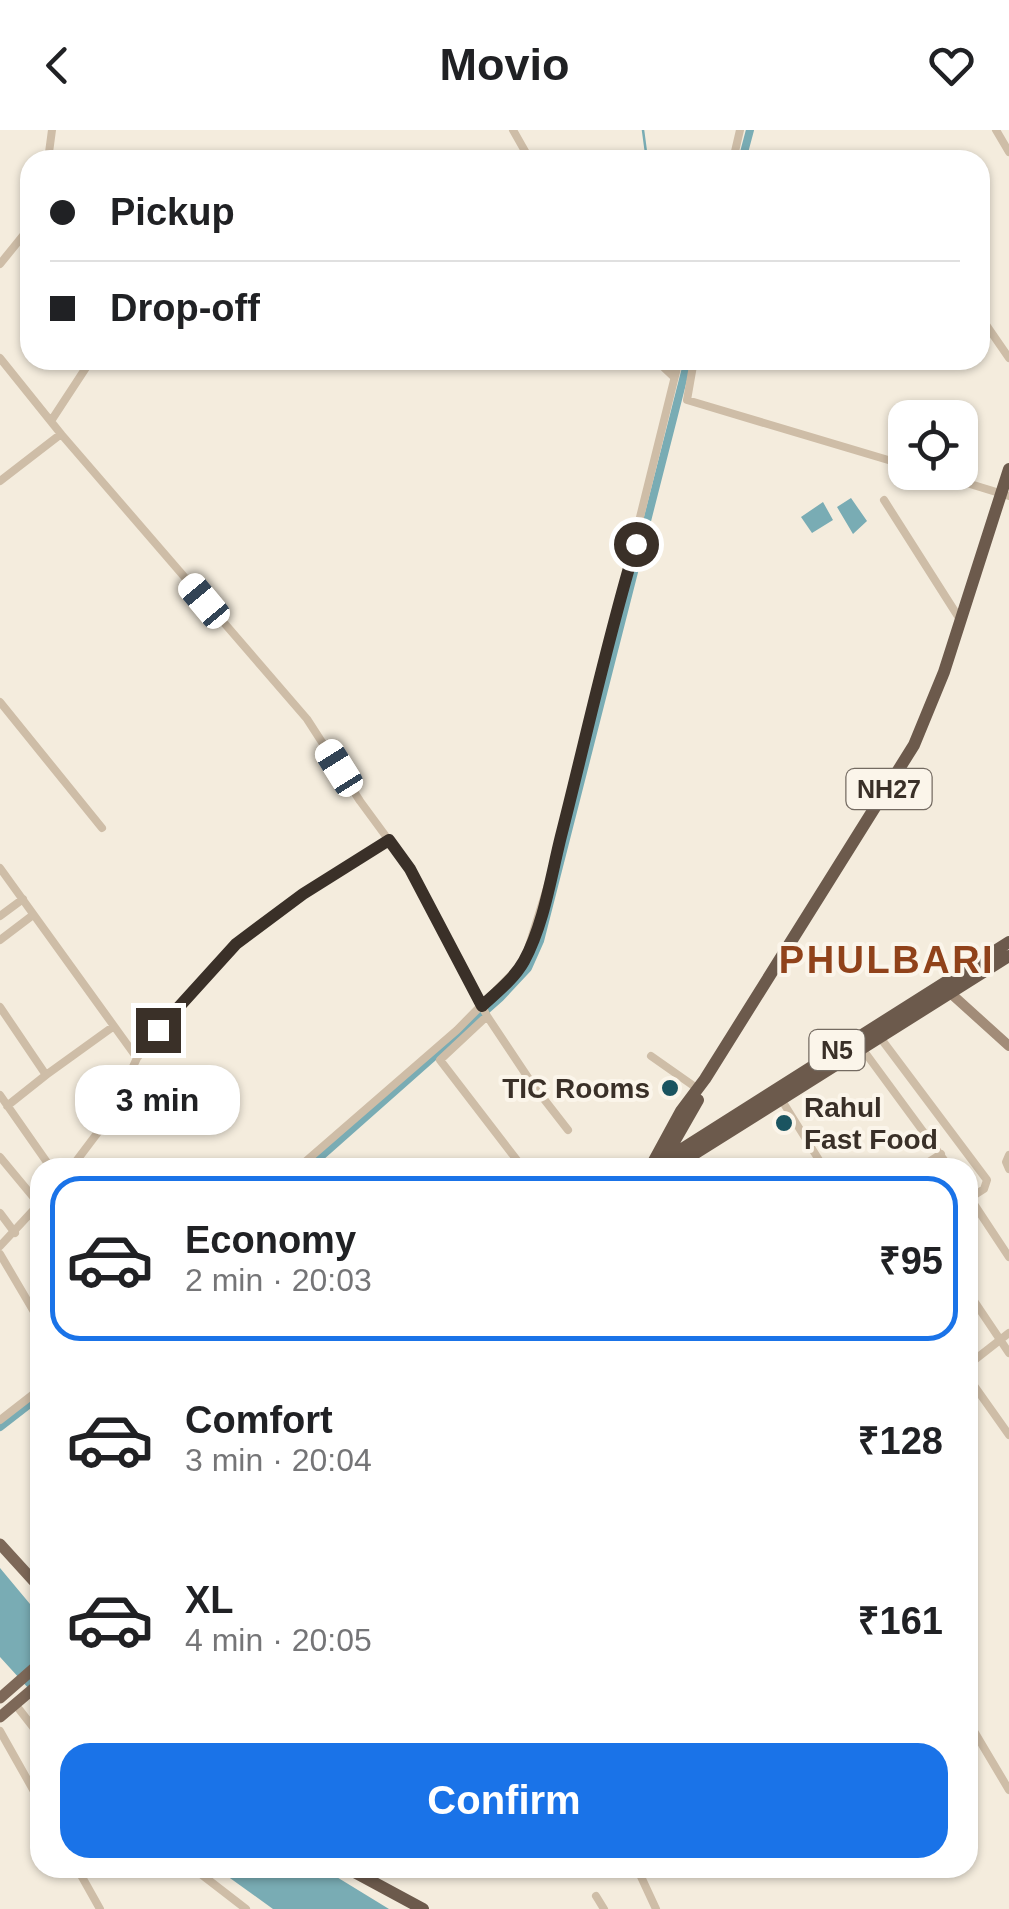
<!DOCTYPE html>
<html lang="en">
<head>
<meta charset="utf-8">
<style>
  :root { --surface:#fff; --page:#f2f2f2; --text:#202124; --muted:#757577; --line:#e0e0e0; --accent:#1a73e8 }
  body { margin:0; font-family:Arial,sans-serif; background:var(--page); color:var(--text); height:100vh; display:flex; flex-direction:column; font-size:38px; white-space:nowrap }
  * { box-sizing:border-box; margin:0 }
  p { font-size:32px; color:var(--muted) }
  .icon { flex:none; width:55px; height:55px; fill:none; stroke:currentColor; stroke-width:2; stroke-linecap:round; stroke-linejoin:round }
  .map { position:relative; flex:1; overflow:hidden }
  .drawer { position:absolute; left:30px; top:1028px; width:948px; height:720px; display:flex; flex-direction:column; background:var(--surface); border-radius:30px; box-shadow:0 2px 8px #0004 }
  .drawer>* { flex:none }
  .guide { position:absolute; left:20px; top:20px; width:970px; height:220px; border-radius:30px; box-shadow:0 2px 8px #0004; display:grid; align-content:center; height:220px; padding:0 30px; background:var(--surface) }
  .tools { position:absolute; left:888px; top:270px; display:grid; gap:20px }
  .tools a { display:grid; place-items:center; width:90px; height:90px; border-radius:20px; background:var(--surface); box-shadow:0 2px 8px #0004; font-size:50px }
  .end { position:absolute; width:45px; height:45px; margin:-22px; border:12px solid #3a3028; background:#fff; box-shadow:0 0 0 5px #fff }
  .from { border-radius:50% }
  .bubble { position:absolute; height:70px; border-radius:30px; background:var(--surface); box-shadow:0 2px 8px #0004; font-size:32px; font-weight:700; line-height:70px; text-align:center }
  .car { position:absolute; width:30px; height:60px; margin:-30px -15px; border-radius:12px; box-shadow:0 0 8px 2px #0007; background:linear-gradient(#fff 24%,#345 0 40%,#fff 0 76%,#345 0 86%,#fff 0) }
  .guide b { display:flex; align-items:center; gap:35px; height:95px; font-size:38px }
  .guide b+b { border-top:2px solid var(--line) }
  .guide i { width:25px; height:25px; background:var(--text) }
  ul { padding:18px 0 0; list-style:none }
  li { display:flex; align-items:center; gap:30px; height:165px; margin:0 20px 15px; padding:0 10px; border:5px solid transparent; border-radius:30px }
  li div { flex:1 }
  li b { display:block; font-size:38px }
  li em { font-style:normal; font-weight:700 }
  li.current { border-color:var(--accent) }
  li>.icon { width:90px; height:90px; stroke-width:1.5 }
  .cta { display:flex; gap:20px; margin-top:auto; padding:20px 30px }
  .cta a { flex:1; height:115px; border-radius:30px; background:var(--accent); color:#fff; font-size:40px; font-weight:700; line-height:115px; text-align:center }
  header { display:flex; justify-content:space-between; align-items:center; height:130px; padding:0 30px; background:var(--surface); font-size:45px; font-weight:700 }
  .map>svg:first-child { display:block }
</style>
</head>
<body>
<header><svg class="icon" aria-label="back" viewBox="0 0 24 24"><path d="M15 5l-7 7 7 7"/></svg>Movio<svg class="icon" aria-label="heart" viewBox="0 0 24 24"><path d="M12 20l-8-8c-3-5 5-10 8-4 3-6 11-1 8 4z"/></svg></header>
<div class="map">
<svg width="1009" height="1779" viewBox="0 0 1009 1779">
  <rect width="100%" height="100%" fill="#f4ecdd"/>
  <path fill="#79acb4" d="M851,368L867,391L853,404L837,377Z
    M823,372L833,390L812,403L801,387Z
    M0,1438L40,1486V1571L0,1527Z
    M216,1738H322L389,1779H273Z"/>
  <g fill="none" stroke-linecap="round" stroke-linejoin="round">
    <path stroke="#79acb4" stroke-width="2.5" d="M643,0L647,30"/>
    <path stroke="#79acb4" stroke-width="8" d="M742,30L750,0
      M308,1038L500,868L528,838L540,811L688,230
      M0,1297L40,1266"/>
    <path stroke="#cebda7" stroke-width="8" d="M513,0L530,30
      M996,0L1009,22
      M48,30L52,0
      M733,30L740,0
      M0,134L30,97
      M980,186L1009,228
      M0,228L61,304L307,589L360,671L410,739L487,886L533,955L568,1000
      M656,230L674,247
      M694,230L687,270L905,335
      M51,291L91,230
      M931,342L1009,366
      M0,351L61,304
      M884,370L961,491
      M0,572L102,698
      M0,738L137,928L111,985L71,1038
      M0,786L23,769
      M0,810L33,785
      M0,877L46,945L7,976
      M487,886L440,930L523,1038
      M879,906L987,1050L984,1059L970,1068
      M861,917L950,1038
      M651,926L698,959
      M137,928L236,814L303,764L389,710
      M46,945L114,896
      M0,965L51,1038
      M781,969L824,1038
      M1009,1025L1006,1032L1009,1039
      M0,1027L39,1074
      M298,1038L457,900L524,832L552,742L679,230
      M919,1038L941,1024
      M968,1065L1009,1127
      M0,1083L15,1103
      M0,1116L40,1073
      M0,1124L40,1192
      M968,1162L1009,1223
      M968,1235L1009,1203
      M968,1247L1009,1305
      M0,1290L40,1259
      M15,1574L40,1606
      M968,1591L1009,1660
      M0,1601L40,1672
      M77,1738L100,1779
      M193,1738L246,1779
      M637,1738L656,1779
      M596,1766L604,1779"/>
    <path stroke="#a28c78" stroke-width="10" d="M947,860L1009,916"/>
    <path stroke="#7d6858" stroke-width="11" d="M0,1414L40,1458
      M0,1568L40,1533
      M0,1587L40,1553"/>
    <path stroke="#6c5a4c" stroke-width="12" d="M666,1026L698,970
      M650,1038L681,981L705,949L914,615L944,542L1009,339
      M652,1038L1009,812
      M672,1038L1009,826
      M347,1738L423,1779"/>
  </g>
  <g fill="none" stroke-linecap="round" stroke-linejoin="round">
    <path stroke="#3a3028" stroke-width="12" d="M158,900L236,814L303,764L389,710L410,739L482,876C496,863 514,849 524,831C544,794 551,746 561,706C586,608 607,510 636,414"/>
  </g>
  <g fill="#1a5460" stroke="#fbf5ea" stroke-width="4">
    <circle cx="670" cy="958" r="10"/>
    <circle cx="784" cy="993" r="10"/>
  </g>
  <g text-anchor="middle" dominant-baseline="central" stroke-width="8" stroke-linejoin="round" paint-order="stroke">
    <g fill="#fbf5ea" stroke="#746b62" stroke-width="2.5">
      <rect x="846.5" y="639" width="85" height="40" rx="8"/>
      <rect x="809.5" y="900" width="55" height="40" rx="8"/>
    </g>
    <g font-size="25" font-weight="bold" fill="#3a3028">
      <text x="889" y="659">NH27</text>
      <text x="837" y="920">N5</text>
    </g>
    <g font-size="28" font-weight="bold" fill="#3a3028" stroke="#fbf5ea" text-anchor="end">
      <text x="650" y="958">TIC Rooms</text>
      <text x="804" y="977" text-anchor="start">Rahul<tspan x="804" dy="32">Fast Food</tspan></text>
    </g>
    <g font-size="38" font-weight="bold" letter-spacing="2.5" fill="#90421a" stroke="#fbf5ea">
      <text x="887" y="830">PHULBARI</text>
    </g>
  </g>
</svg>
<div class="tools">
<a><svg class="icon" aria-label="locate" viewBox="0 0 24 24"><circle cx="12" cy="12" r="6"/><path d="M12 2v4M12 18v4M2 12h4M18 12h4"/></svg></a>
</div>
<i class="end from" style="left:636px;top:414px"></i>
<i class="end" style="left:158px;top:900px"></i>
<div class="bubble" style="left:75px;top:935px;width:165px">3 min</div>
<i class="car" style="left:204px;top:471px;rotate:320deg"></i>
<i class="car" style="left:339px;top:638px;rotate:328deg"></i>
<div class="guide">
<b><i class="from"></i>Pickup</b>
<b><i></i>Drop-off</b>
</div>
<section class="drawer">
<ul>
<li class="current"><svg class="icon" aria-label="car" viewBox="0 0 24 24"><path d="M5 17H2v-5l4-1 3-4h7l3 4 3 1v5h-3M9 17h6M6 11h13"/><circle cx="7" cy="17" r="2"/><circle cx="17" cy="17" r="2"/></svg><div><b>Economy</b><p>2 min · 20:03</p></div><em>₹95</em></li>
<li><svg class="icon" aria-label="car" viewBox="0 0 24 24"><path d="M5 17H2v-5l4-1 3-4h7l3 4 3 1v5h-3M9 17h6M6 11h13"/><circle cx="7" cy="17" r="2"/><circle cx="17" cy="17" r="2"/></svg><div><b>Comfort</b><p>3 min · 20:04</p></div><em>₹128</em></li>
<li><svg class="icon" aria-label="car" viewBox="0 0 24 24"><path d="M5 17H2v-5l4-1 3-4h7l3 4 3 1v5h-3M9 17h6M6 11h13"/><circle cx="7" cy="17" r="2"/><circle cx="17" cy="17" r="2"/></svg><div><b>XL</b><p>4 min · 20:05</p></div><em>₹161</em></li>
</ul>
<div class="cta"><a>Confirm</a></div>
</section>
</div>
</body>
</html>
